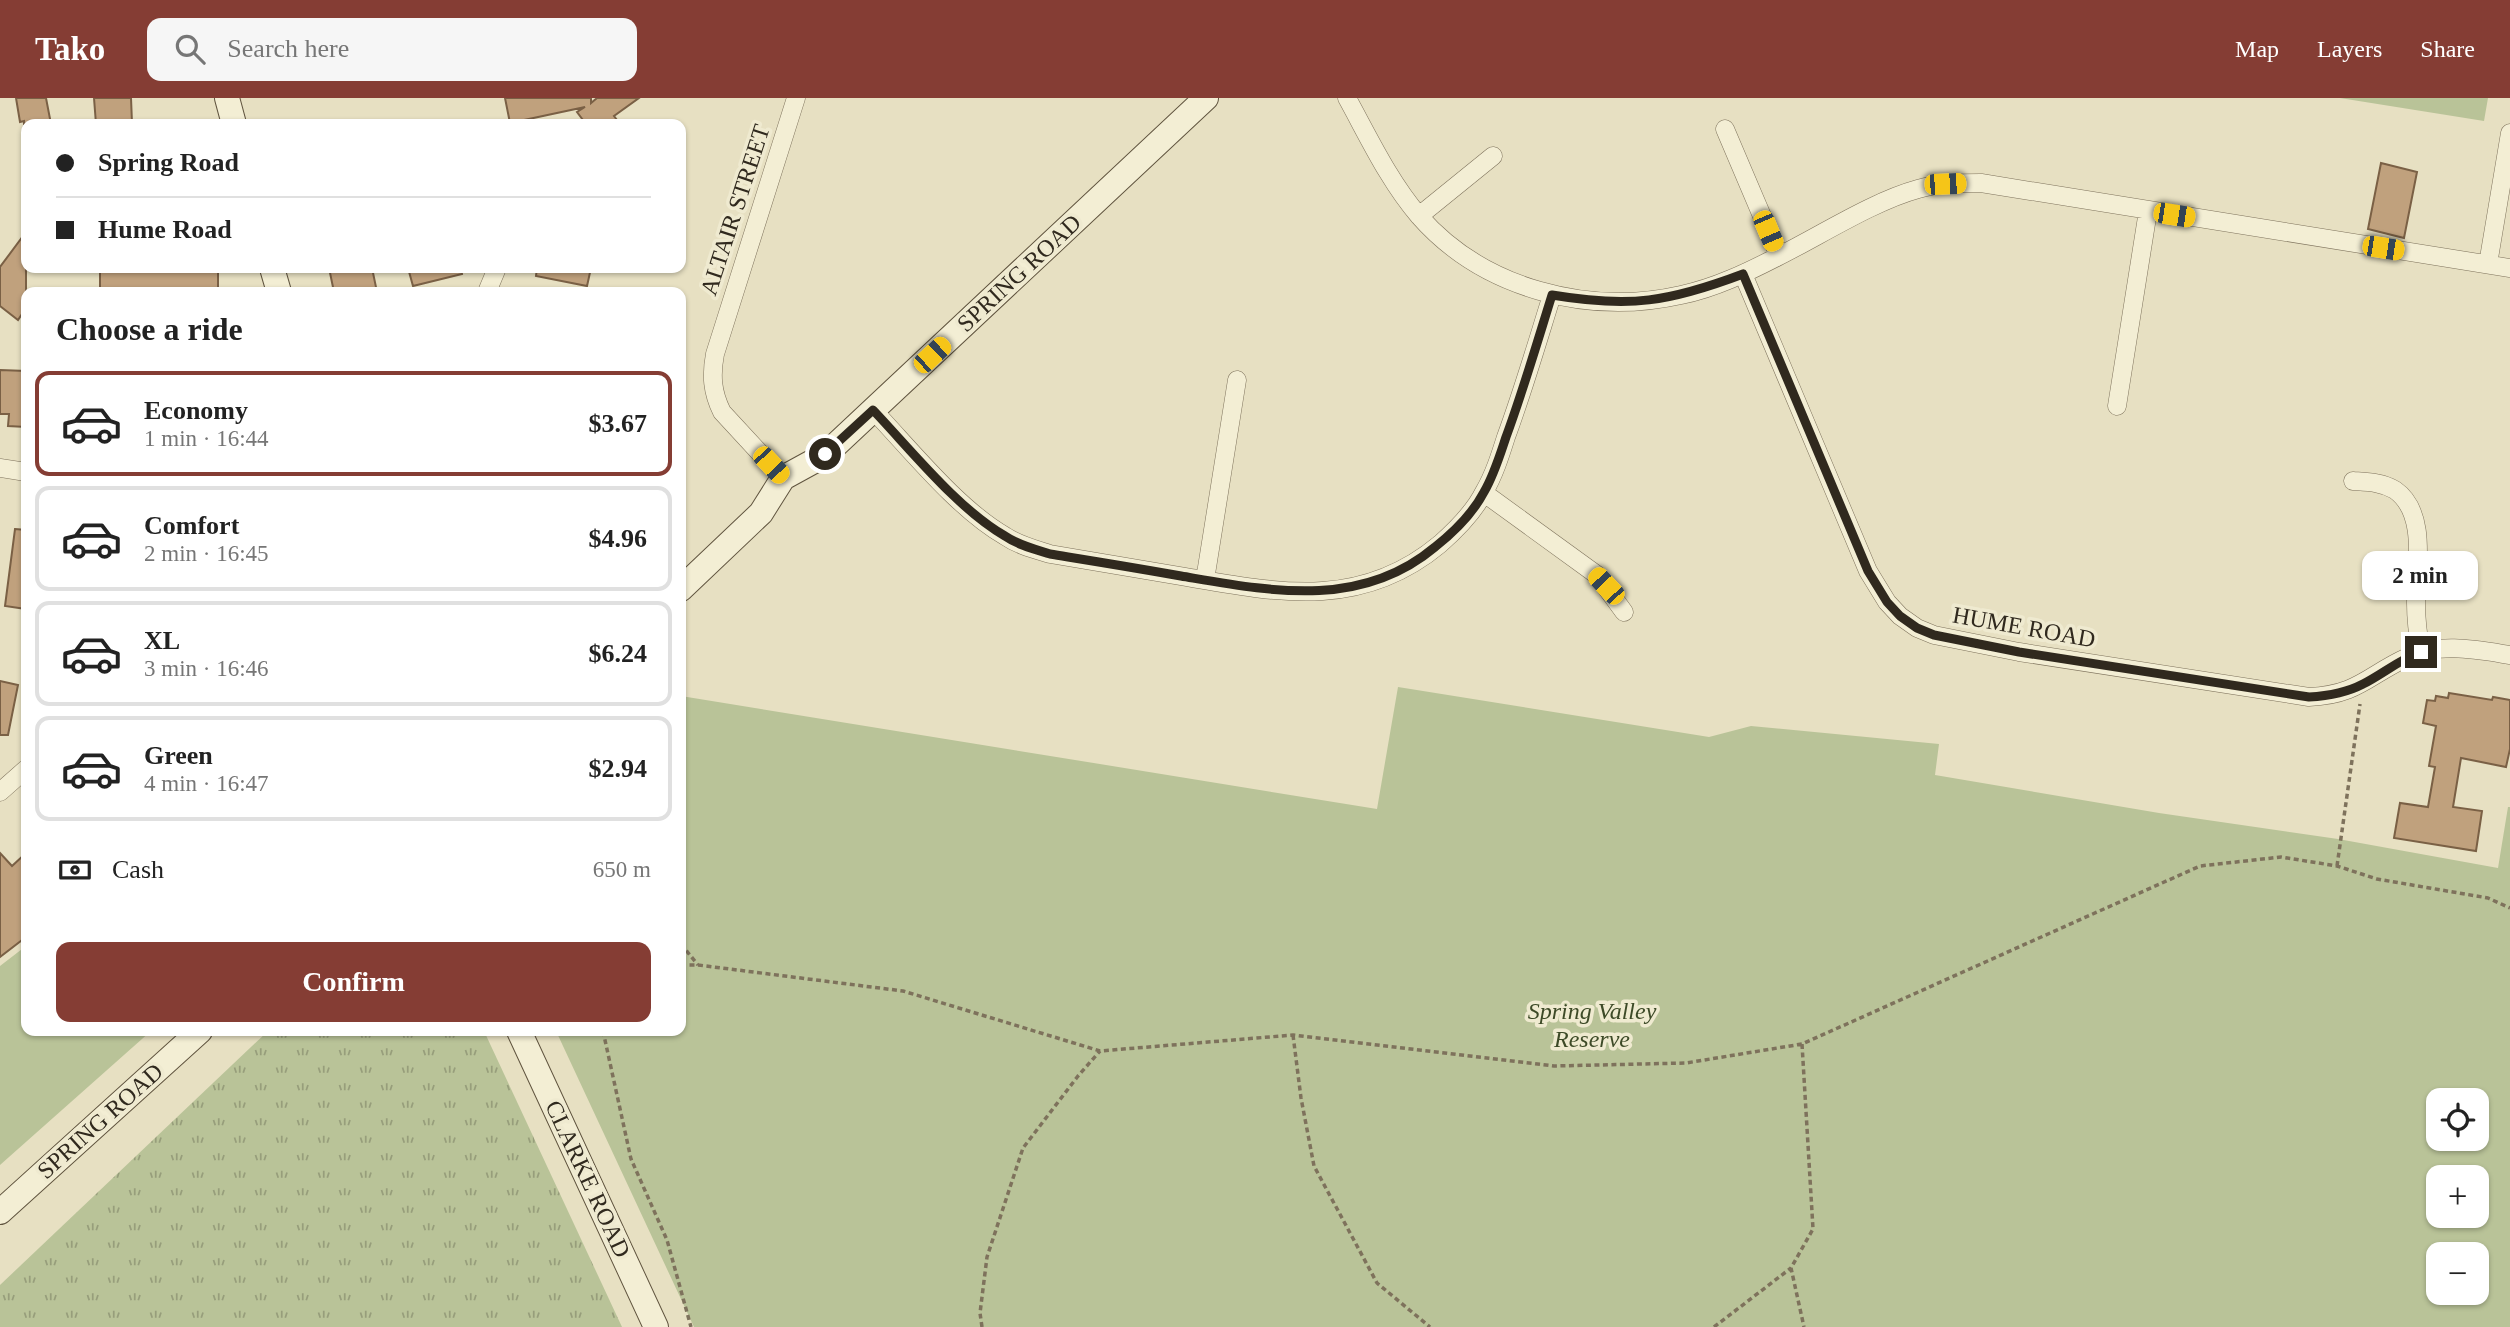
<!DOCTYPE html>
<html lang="en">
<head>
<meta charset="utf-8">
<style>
  :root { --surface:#fff; --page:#f6f6f6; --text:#222; --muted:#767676; --line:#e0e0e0; --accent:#853d34 }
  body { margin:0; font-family:Georgia,serif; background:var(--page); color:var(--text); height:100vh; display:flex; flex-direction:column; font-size:26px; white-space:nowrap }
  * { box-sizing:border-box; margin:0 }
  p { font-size:23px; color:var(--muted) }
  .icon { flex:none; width:38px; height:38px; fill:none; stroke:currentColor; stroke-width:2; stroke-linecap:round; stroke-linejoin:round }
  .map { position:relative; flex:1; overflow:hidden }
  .drawer { position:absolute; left:21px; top:189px; width:665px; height:749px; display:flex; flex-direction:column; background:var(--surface); border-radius:14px; box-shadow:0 2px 5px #0004 }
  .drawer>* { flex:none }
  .top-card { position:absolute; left:21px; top:21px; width:665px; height:154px; border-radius:14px; box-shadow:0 2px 5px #0004; display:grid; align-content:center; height:154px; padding:0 35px; background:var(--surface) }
  .controls { position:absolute; left:2426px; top:990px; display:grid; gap:14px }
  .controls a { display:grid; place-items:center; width:63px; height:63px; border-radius:14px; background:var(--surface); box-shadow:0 2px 5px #0004; font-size:35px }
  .end { position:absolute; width:32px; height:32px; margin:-16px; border:9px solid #30291e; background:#fff; box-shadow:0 0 0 4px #fff }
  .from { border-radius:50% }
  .bubble { position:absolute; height:49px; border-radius:14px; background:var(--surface); box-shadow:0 2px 5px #0004; font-size:23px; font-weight:600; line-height:49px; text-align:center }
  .car { position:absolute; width:21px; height:42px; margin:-21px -10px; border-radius:9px; box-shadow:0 0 5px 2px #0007; background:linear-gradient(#f5c518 24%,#345 0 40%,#f5c518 0 76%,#345 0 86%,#f5c518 0) }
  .top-card b { display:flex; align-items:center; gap:24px; height:66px; font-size:26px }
  .top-card b+b { border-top:2px solid var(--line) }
  .top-card i { width:18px; height:18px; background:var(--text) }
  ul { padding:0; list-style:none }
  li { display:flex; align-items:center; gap:21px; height:105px; margin:0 14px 10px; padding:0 21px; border:4px solid var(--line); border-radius:14px }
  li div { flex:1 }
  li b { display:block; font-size:26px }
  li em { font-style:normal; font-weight:600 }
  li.selected { border-color:var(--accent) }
  li>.icon { width:63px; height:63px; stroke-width:1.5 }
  h2 { padding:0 35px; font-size:32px; line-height:84px }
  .pay { display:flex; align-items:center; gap:18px; height:77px; padding:0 35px; font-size:26px }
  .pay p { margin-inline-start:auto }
  .button { display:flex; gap:14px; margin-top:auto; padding:14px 35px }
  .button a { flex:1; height:80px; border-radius:14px; background:var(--accent); color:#fff; font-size:28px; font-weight:600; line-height:80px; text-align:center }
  header { display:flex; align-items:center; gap:42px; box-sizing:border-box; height:98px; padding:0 35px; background:var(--accent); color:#fff }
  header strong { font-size:33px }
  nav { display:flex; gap:38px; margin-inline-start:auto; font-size:24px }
  .search { width:490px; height:63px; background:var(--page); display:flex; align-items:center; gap:18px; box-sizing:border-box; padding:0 24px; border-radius:14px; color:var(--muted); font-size:26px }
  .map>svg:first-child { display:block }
</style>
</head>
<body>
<header>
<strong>Tako</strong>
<div class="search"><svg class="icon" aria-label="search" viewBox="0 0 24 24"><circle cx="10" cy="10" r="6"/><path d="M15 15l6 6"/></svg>Search here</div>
<nav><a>Map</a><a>Layers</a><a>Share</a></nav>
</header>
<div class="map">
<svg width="2510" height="1229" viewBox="0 0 2510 1229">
  <defs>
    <pattern id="grass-tufts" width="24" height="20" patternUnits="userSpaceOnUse" patternTransform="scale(1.75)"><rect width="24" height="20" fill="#b9c398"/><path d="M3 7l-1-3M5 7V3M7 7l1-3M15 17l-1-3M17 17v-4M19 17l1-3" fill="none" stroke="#979e7b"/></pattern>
  </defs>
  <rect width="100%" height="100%" fill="#e7e0c2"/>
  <path fill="url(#grass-tufts)" d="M268,933H484L622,1229H0V1187Z"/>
  <path fill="#b9c398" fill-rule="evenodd" d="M2340,0H2488L2484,23Z
    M1398,589L1709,639L1751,628L1939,646L1935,677L2159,715L2338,741L2498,770L2508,709H2510V1229H694L556,933H681V598L1377,711ZM2438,1003H2476V1041H2438ZM2438,1080H2476V1118H2438ZM2438,1157H2476V1195H2438Z
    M26,848V933H151L0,1067V868Z"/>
  <path fill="#c0a17d" stroke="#7a6045" stroke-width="2" d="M16,0H46L51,26H24V23L20,24Z
    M94,0H131L132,25L96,26Z
    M505,0H591V5L597,0H639L614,18L620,26H586L577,14L585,9L510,25Z
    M2381,65L2417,74L2404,140L2368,131Z
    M26,134V210L18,222L0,208V169Z
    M159,170H211V174H218V194H100V173H159Z
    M329,170H372L377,194H334Z
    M408,170H461L462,176L413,188Z
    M537,170H591L587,188L536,178Z
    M0,272L26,273V329L8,328L9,316H0Z
    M15,431L26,432V511L5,508Z
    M0,583L18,587L8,637H0Z
    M2449,595L2492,602L2493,599L2510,602V651L2506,669L2461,660L2453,709L2482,713L2476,753L2394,740L2400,705L2428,709L2435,669L2429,668L2436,628L2423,625L2427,602L2435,603L2436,598L2448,600Z
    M0,755L12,768L26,755V839L0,859Z"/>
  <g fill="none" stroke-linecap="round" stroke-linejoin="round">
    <g stroke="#7e725c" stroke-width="19">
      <path id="street" d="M1347,0C1369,40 1389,83 1419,118C1483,191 1588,218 1681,197C1715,190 1748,174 1779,158C1821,137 1874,103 1918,91C1939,85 1960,85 1981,85L2510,170
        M1725,31L1779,158
        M1419,118L1493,58
        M2488,166L2510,35
        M1743,176L1868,473L1887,504L1900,518L1917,530L1934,537L2019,554L2309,599C2358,597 2368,577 2408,559C2439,544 2478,552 2510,557
        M487,194L497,170
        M2117,308L2148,113
        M873,312C911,352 958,411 1005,438C1018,447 1034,451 1050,456C1095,464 1141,471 1186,479C1279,495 1361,512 1440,446C1457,431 1474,414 1484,394C1494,377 1500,358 1506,339C1523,293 1537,245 1552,197
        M0,370L26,374
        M783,380L722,314C712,294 711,277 715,256L796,0
        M2353,383C2367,384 2382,384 2395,392C2428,415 2416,471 2416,505C2416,522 2418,538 2421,554
        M1484,395L1597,477L1624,514
        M1205,482L1237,282
        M0,694L26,671"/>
    </g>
    <g stroke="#60543f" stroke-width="26">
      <path id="secondary" d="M227,0L234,26
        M272,170L279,194
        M681,491L761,415L783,380L825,357L1206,0
        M519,933L656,1229
        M0,1114L200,933"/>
    </g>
    <path stroke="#7e725c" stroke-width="3.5" stroke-dasharray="5 3.5" stroke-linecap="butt" d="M2337,768L2360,606
      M681,846L698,867
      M681,867H698L903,893L1100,953L1293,937L1554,968L1686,965L1802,946L2200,768L2281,759L2337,768L2377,781L2488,800L2510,810
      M603,933L631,1061L667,1142L691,1229
      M1293,937L1301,1000L1314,1068L1377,1185L1430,1229
      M1802,946L1813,1131L1791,1170L1804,1229
      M982,1229L980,1215L987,1159L1023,1050L1078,978L1100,953
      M1714,1229L1791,1170"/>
    <use href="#street" stroke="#f3eed4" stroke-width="18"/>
    <use href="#secondary" stroke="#f3eed4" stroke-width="24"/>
  </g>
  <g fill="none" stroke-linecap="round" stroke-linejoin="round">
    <path stroke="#30291e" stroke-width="9" d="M825,356L873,312C911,352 958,411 1005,438C1018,447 1034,451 1050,456C1093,463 1137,470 1181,478C1270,493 1360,512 1435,449C1454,434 1473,415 1484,394C1494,377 1500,357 1506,339C1523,293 1537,245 1552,197C1630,210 1669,204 1743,176L1868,473L1887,504L1900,518L1917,530L1934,537L2019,554L2309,599C2328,598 2346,595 2363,586C2383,576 2400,561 2421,554"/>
  </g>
  <g text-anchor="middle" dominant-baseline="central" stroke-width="7" stroke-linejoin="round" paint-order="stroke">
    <g font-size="24" fill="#30291e" stroke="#efead0">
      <text transform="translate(735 112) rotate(-72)">ALTAIR STREET</text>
      <text transform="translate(1019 175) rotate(-43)">SPRING ROAD</text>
      <text transform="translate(2024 529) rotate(10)">HUME ROAD</text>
      <text transform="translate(100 1023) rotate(-42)">SPRING ROAD</text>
      <text transform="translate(588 1081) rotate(65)">CLARKE ROAD</text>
    </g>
    <g font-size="24" font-style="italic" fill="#3d4a27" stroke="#efead0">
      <text x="1592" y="913">Spring Valley<tspan x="1592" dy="28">Reserve</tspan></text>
    </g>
  </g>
</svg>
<div class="controls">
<a><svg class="icon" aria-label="locate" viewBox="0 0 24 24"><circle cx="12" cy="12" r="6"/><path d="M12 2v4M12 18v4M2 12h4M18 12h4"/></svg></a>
<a>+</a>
<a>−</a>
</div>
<i class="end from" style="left:825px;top:356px"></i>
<i class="end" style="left:2421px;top:554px"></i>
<div class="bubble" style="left:2362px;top:453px;width:116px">2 min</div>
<i class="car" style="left:1945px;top:86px;rotate:88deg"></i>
<i class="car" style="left:2174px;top:117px;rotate:99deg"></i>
<i class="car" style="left:1768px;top:133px;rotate:157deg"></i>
<i class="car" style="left:2383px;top:150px;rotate:99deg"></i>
<i class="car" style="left:932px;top:257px;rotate:47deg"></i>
<i class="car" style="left:771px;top:367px;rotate:137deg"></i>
<i class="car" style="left:1606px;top:488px;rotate:317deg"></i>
<div class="top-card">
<b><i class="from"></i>Spring Road</b>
<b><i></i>Hume Road</b>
</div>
<section class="drawer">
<h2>Choose a ride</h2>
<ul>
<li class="selected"><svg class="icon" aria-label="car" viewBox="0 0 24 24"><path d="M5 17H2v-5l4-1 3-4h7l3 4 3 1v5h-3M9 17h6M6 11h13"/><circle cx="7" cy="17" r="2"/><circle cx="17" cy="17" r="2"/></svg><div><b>Economy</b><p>1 min · 16:44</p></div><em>$3.67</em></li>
<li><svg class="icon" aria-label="car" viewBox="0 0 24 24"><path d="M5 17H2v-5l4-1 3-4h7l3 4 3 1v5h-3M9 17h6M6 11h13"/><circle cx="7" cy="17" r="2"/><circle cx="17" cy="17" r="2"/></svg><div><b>Comfort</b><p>2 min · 16:45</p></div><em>$4.96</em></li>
<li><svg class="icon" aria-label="car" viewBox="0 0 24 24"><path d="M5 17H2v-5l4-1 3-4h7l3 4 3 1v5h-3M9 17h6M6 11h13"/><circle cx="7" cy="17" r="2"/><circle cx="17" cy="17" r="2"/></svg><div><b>XL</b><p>3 min · 16:46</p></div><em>$6.24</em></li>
<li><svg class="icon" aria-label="car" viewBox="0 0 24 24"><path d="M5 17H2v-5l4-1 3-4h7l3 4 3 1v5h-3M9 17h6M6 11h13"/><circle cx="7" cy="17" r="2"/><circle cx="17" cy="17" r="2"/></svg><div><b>Green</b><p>4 min · 16:47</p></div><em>$2.94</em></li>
</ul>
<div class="pay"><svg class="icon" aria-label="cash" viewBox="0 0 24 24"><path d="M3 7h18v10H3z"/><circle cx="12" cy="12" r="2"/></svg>Cash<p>650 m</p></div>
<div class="button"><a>Confirm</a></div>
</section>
</div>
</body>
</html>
